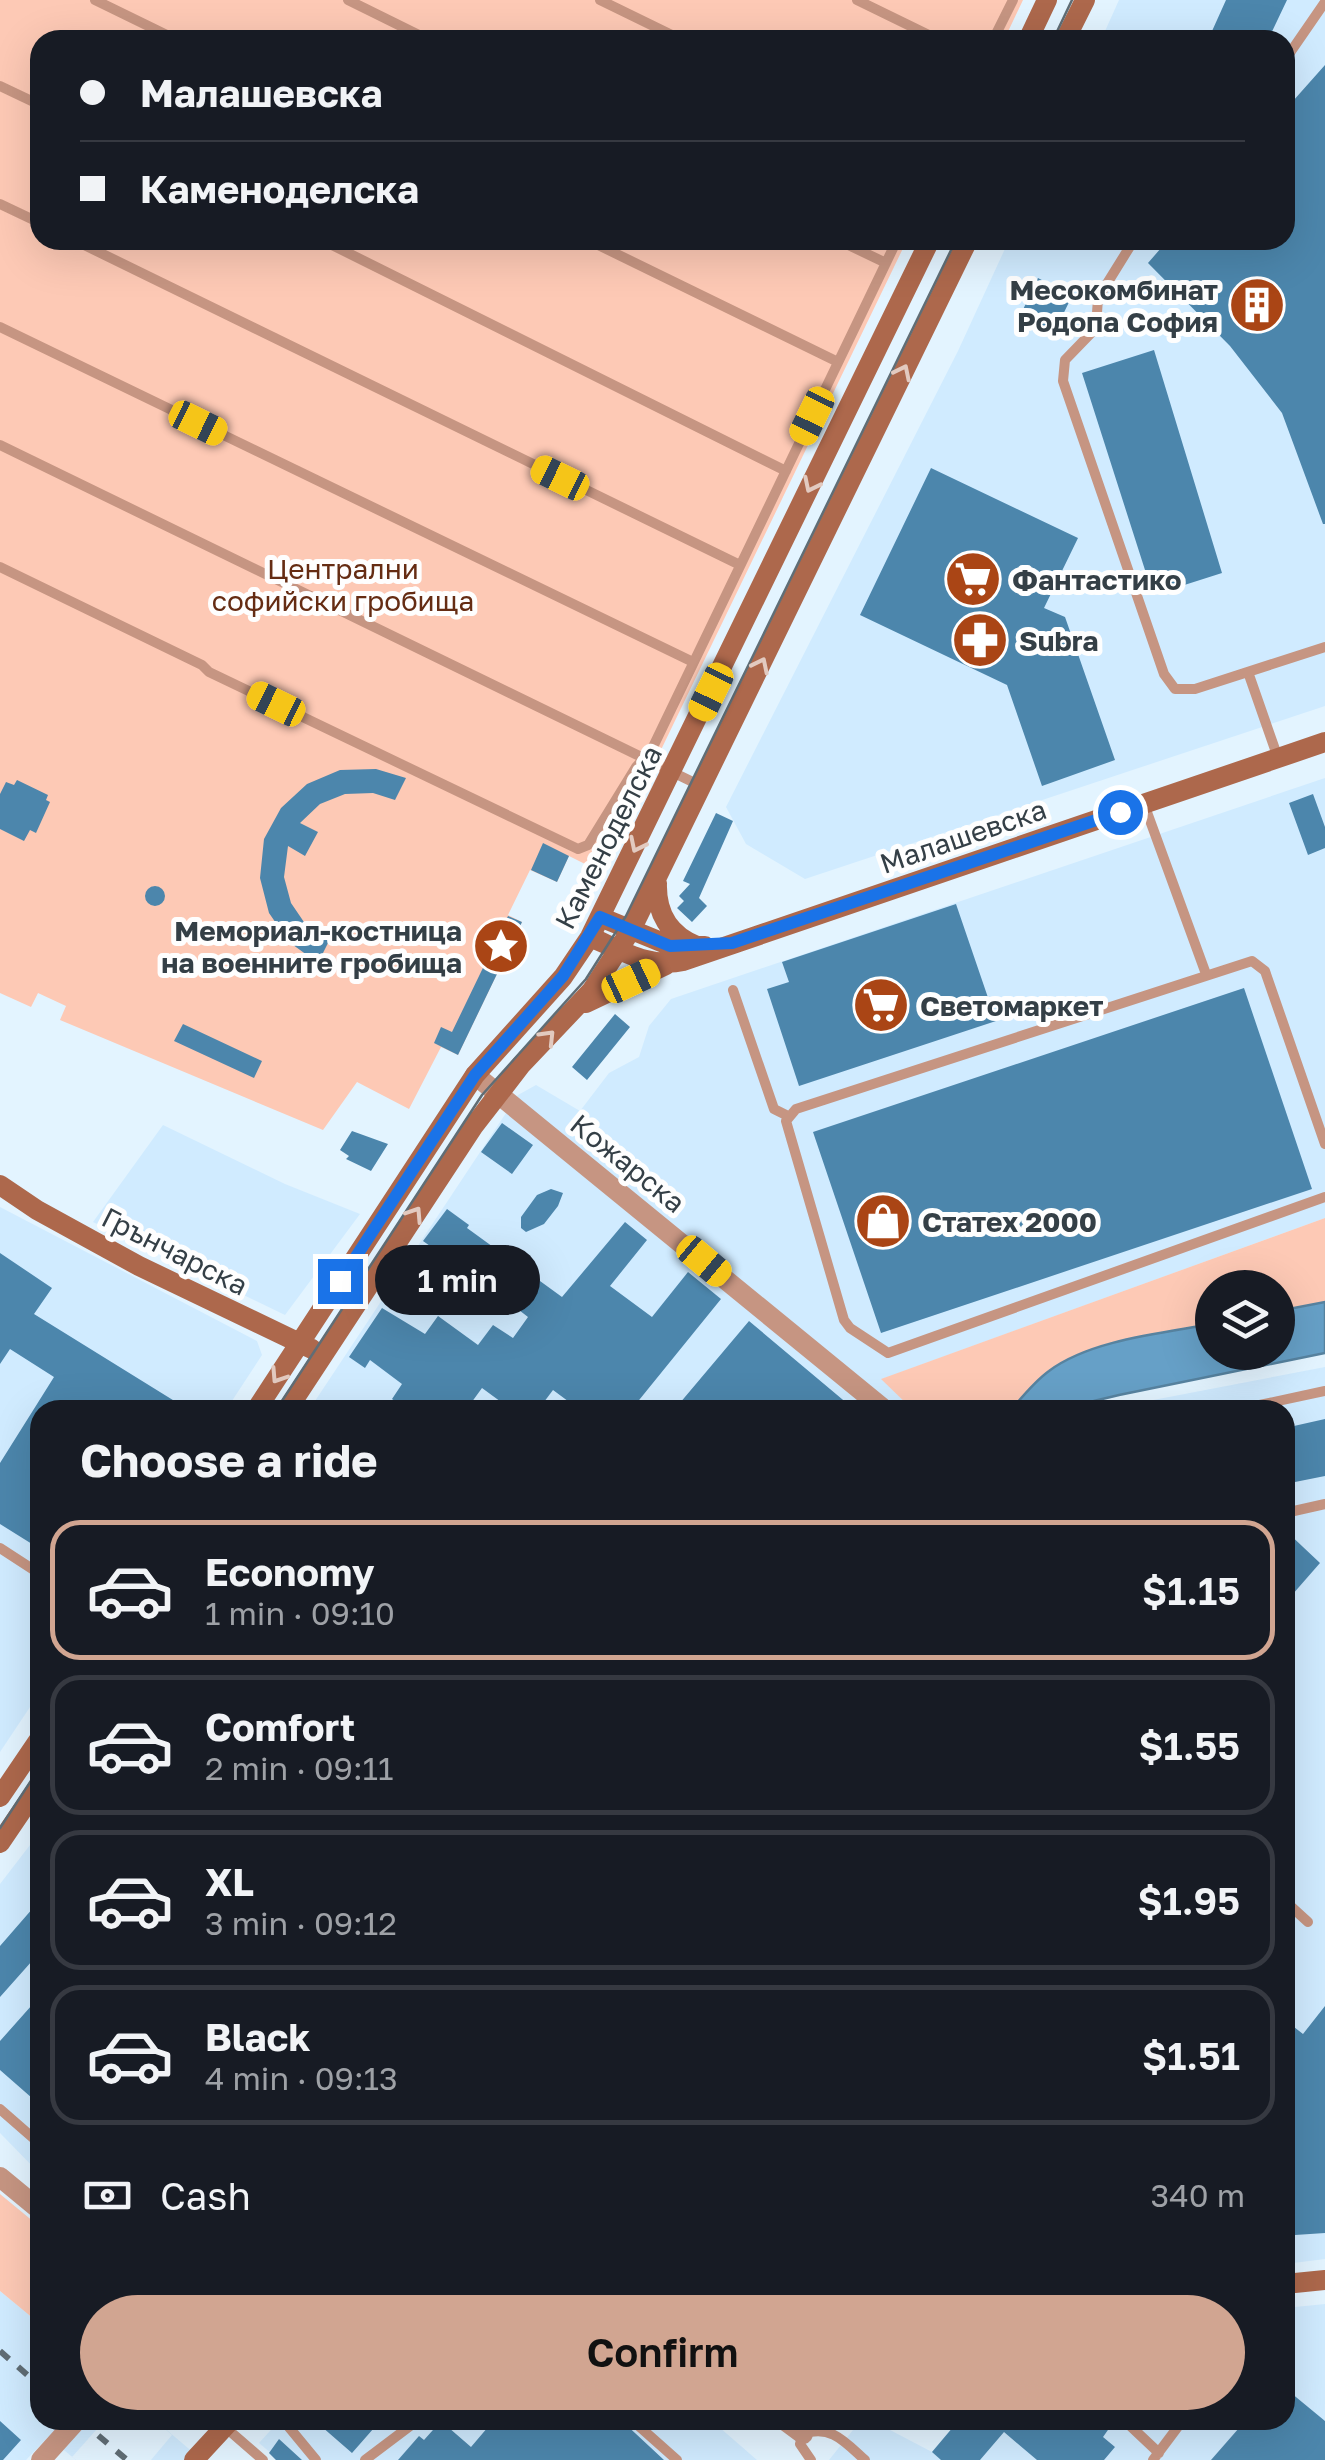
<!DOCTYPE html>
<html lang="en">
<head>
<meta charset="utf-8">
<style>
  :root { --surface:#171b24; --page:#20242c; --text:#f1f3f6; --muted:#9ea1a6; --line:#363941; --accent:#d1a591 }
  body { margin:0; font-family:"Golos Text",sans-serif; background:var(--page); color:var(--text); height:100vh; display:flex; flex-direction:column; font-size:38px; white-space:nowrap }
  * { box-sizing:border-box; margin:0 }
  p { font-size:32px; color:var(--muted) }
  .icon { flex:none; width:55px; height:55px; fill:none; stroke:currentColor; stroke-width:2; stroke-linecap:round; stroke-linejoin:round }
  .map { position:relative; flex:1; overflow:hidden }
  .sheet { position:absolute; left:30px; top:1400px; width:1265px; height:1030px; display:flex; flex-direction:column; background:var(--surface); border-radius:30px; box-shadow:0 10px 40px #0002 }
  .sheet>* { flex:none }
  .banner { position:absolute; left:30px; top:30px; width:1265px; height:220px; border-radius:30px; box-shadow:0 10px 40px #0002; display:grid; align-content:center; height:220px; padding:0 50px; background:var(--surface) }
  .tools { position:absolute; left:1195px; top:1270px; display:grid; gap:20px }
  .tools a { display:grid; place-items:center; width:100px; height:100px; border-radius:50%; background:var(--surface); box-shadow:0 10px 40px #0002; font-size:50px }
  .end { position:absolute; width:45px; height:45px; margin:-22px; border:12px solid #1a73e8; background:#fff; box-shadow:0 0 0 5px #fff }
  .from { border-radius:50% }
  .bubble { position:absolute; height:70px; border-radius:35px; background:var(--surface); box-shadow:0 10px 40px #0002; font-size:32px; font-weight:600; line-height:70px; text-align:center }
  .car { position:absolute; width:30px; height:60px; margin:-30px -15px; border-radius:12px; box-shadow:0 0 8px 2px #0007; background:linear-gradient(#f5c518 24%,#345 0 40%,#f5c518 0 76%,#345 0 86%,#f5c518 0) }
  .banner b { display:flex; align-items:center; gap:35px; height:95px; font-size:38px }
  .banner b+b { border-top:2px solid var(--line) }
  .banner i { width:25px; height:25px; background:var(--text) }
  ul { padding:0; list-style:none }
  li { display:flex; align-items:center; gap:30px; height:140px; margin:0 20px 15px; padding:0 30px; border:5px solid var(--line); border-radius:30px }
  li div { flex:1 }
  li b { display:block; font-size:38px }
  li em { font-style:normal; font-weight:600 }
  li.current { border-color:var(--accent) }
  li>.icon { width:90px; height:90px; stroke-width:1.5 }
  h2 { padding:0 50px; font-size:45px; line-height:120px }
  .pay { display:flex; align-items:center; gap:25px; height:110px; padding:0 50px; font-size:38px }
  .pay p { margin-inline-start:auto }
  .button { display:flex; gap:20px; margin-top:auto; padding:20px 50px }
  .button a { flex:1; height:115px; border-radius:60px; background:var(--accent); color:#111; font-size:40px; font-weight:600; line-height:115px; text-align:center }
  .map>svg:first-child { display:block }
</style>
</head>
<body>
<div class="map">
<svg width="1325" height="2460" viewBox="0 0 1325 2460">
  <rect width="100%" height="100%" fill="#e3f4ff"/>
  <path fill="#d0ebff" d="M1119,0H1325V706L805,879L746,844L726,807L958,351L1009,240H1285V40H1101Z
    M1325,778V1218L882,1379L913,1410H309L518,1095L536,1085L580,1111L609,1073L639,1057L649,1026L671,999Z
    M163,1125L285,1184L360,1214L285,1315L93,1222Z
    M0,1207L257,1341L262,1355L226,1410H40V1692L0,1752Z
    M1325,1367V2259L1285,2264V1410H1101Z
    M40,1832V2174L0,2133V1884Z
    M0,2291L40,2324V2420H155L202,2460H76L48,2437L26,2460H0Z
    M1325,2304V2460H829L861,2420H871L932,2452L959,2420H1285V2308Z
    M280,2420H711L757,2460H279L259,2443Z"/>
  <path fill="#fdc9b5" d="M0,0H1023L1004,40H40V240H907L645,783L636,782L594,859L587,865L569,856L557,882L530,870L508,915L522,922L458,1055L441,1047L409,1109L357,1082L323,1130L60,1020L66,1006L38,993L31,1007L0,993Z
    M1325,1218V1302L1278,1311V1288H1212V1324C1163,1333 1090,1340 1049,1371C1035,1381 1022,1397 1011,1410H913L881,1379Z
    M0,2194L40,2227V2324L0,2291Z"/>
  <path fill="#66a0c7" stroke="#5783a0" stroke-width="2.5" d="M1325,1302V1353L1119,1395L1094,1401L1079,1410H1011C1022,1397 1035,1381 1049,1371C1090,1340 1163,1333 1212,1324V1352H1278V1311Z"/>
  <path fill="#e3f4ff" d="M105,2420H155L172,2435L151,2460H76L72,2457Z"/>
  <path fill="#4c86ac" d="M1226,0H1287L1268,40H1208Z
    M1325,65V524H1323L1282,413L1230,346L1148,263L1168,240H1285V110Z
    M1038,278L1072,296L1053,335L1019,318Z
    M1154,350L1222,573L1153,595L1082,373Z
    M931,468L1078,538L1044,608L1065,617L1115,760L1042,786L1007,685L860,615Z
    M376,769L406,778L395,800L373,793L345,794L320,804L300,823L318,832L305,856L288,846L284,877L291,903L306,925L329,941L318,963L289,942L269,913L260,878L264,839L281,808L307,784L340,770Z
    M17,780L48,795L46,800L50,802L36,833L30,830L24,841L0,829V794L6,782L14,785Z
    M1313,794L1325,827V848L1308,855L1289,803Z
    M716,813L733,821L699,898L707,906L692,922L677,908L684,901L679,896L690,884L683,881Z
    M543,843L569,856L557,882L531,870Z
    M145 896a10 10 0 1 1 20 0a10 10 0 1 1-20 0Z
    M956,904L996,1021L799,1086L767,989L789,982L782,962Z
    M508,916L522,922L458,1055L434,1043L441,1027L452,1032Z
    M1244,988L1312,1189L881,1333L813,1132Z
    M615,1014L630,1027L587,1080L572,1067Z
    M183,1024L262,1061L254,1078L174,1041Z
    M502,1123L533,1145L512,1174L481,1152Z
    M352,1131L388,1144L371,1171L346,1159L349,1156L340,1150Z
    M551,1189L563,1193L558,1206L544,1224L526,1232L521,1228V1217L537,1195Z
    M447,1209L469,1225L467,1228L562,1297L625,1222L647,1240L610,1286L652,1317L688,1272L721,1299L631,1410H580L553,1390L538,1410H512L482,1388L466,1410H407L392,1399L402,1384L370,1360L365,1368L349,1357L382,1308L425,1334L438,1316L478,1345L493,1325L513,1338L528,1317L441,1250L440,1253L423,1241Z
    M0,1253L52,1288L34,1314L189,1410H40V1549L0,1524V1463L54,1377L10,1349L0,1364Z
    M749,1321L830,1389L855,1410H674Z
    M1325,1419V1476L1285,1484V1428Z
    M1285,1530L1320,1563L1285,1603Z
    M40,1900V1952L0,1997V1946Z
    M40,1996V2105L0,2070V2041Z
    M1325,2006V2233L1295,2235L1294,2229L1285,2230V2020L1303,2034Z
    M1285,2388L1325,2421V2460H1211L1246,2420H1285Z
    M314,2420H381L352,2453Z
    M494,2420H621L664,2460H398L419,2436L424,2440L441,2421L471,2447Z
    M959,2420H1115L1103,2437L1115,2447L1104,2460H1037L1004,2432L980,2460H941L932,2452Z
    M0,2421L21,2440L3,2460H0Z
    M279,2439L302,2460H276L269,2453Z"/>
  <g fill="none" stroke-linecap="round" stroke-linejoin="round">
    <path stroke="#c69582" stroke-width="10" d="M95,0L177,40
      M348,0L429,40
      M600,0L682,40
      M857,0L939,40
      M993,40L1013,0
      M1285,60L1325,2
      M0,86L40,105
      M0,204L40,223
      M74,240L740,565
      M322,240L786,471
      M588,240L838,362
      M838,240L886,263
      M1134,240L1098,298L1096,328L1065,360L1063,381L1164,674L1175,689H1195L1325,647
      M0,327L693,662
      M0,445L701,786
      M0,567L202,665L209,672L578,849L588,845L636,767L652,749L897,240
      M1248,672L1278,758
      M1144,804L1206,974
      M733,990L774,1109L788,1116
      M1325,1144L1265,971L1252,961L796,1109L786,1121L844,1320L850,1328L888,1353L1325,1197
      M1236,1410L1325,1391
      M1285,1513L1325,1504
      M0,1548L40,1574
      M1285,1901L1308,1922
      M0,2109L40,2144
      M283,2420L316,2460
      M632,2420L677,2460
      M1124,2420L1159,2453
      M225,2427L263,2460
      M365,2460L418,2420
      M811,2460L800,2444L803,2434C831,2424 845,2442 865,2460
      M1153,2460L1183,2420"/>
    <path stroke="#c69582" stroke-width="20" d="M475,1075L885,1410
      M0,2177L40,2210
      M784,2420L803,2434
      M41,2460L77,2420"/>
    <path stroke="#ad684c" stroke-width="20" d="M1028,40L1047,0
      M1065,40L1085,0
      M657,883C656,913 669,935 697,946
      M600,917L671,946H705
      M590,937C621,950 650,969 683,961L1325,742
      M586,1003L666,965
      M0,1185L37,1210L139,1266L312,1349
      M256,1410L475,1075L563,977L590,937L930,240
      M287,1410L473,1127L521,1065L592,990L631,930L968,240
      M0,1797L40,1738
      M0,1843L40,1784
      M1285,2284L1325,2280
      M194,2460L231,2420"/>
    <path stroke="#606d75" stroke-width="2.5" d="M1053,40L1072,0
      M276,1410L482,1095L586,979L626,916L956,240
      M0,1828L40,1767"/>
    <path stroke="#606d75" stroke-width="6" stroke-dasharray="12 12" stroke-linecap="butt" d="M0,2351L40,2386
      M80,2420L127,2460"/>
  </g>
  <defs><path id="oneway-chevron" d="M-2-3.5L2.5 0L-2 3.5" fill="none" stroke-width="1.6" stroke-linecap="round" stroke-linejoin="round" transform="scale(2.5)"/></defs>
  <g stroke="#e2cac0">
    <use href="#oneway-chevron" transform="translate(903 372) rotate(-64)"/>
    <use href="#oneway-chevron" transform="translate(811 485) rotate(116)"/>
    <use href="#oneway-chevron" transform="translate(761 665) rotate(-64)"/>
    <use href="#oneway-chevron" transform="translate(637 845) rotate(116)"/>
    <use href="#oneway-chevron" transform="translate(548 1037) rotate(-46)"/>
    <use href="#oneway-chevron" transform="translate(415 1214) rotate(-57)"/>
    <use href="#oneway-chevron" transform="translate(278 1376) rotate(123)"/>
  </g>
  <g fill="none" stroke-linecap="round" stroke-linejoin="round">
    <path stroke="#1a73e8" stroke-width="12" d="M340,1281L475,1075L563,976L600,917L670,946L732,943L1120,812"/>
  </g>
  <defs>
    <g id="building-disc" transform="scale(2.875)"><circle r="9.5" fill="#aa4515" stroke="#fefefe"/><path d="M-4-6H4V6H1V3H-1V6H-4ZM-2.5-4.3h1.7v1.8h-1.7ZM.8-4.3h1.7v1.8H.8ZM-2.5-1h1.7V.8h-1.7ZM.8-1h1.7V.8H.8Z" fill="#fff"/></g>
    <g id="supermarket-disc" transform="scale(2.875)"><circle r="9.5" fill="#aa4515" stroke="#fefefe"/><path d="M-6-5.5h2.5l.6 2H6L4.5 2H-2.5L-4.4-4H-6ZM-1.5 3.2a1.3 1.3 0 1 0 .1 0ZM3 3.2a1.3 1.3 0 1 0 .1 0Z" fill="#fff"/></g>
    <g id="pharmacy-disc" transform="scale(2.875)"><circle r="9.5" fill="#aa4515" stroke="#fefefe"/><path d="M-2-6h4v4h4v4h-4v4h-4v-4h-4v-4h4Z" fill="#fff"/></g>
    <g id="sight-disc" transform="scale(2.875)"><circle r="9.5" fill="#aa4515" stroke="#fefefe"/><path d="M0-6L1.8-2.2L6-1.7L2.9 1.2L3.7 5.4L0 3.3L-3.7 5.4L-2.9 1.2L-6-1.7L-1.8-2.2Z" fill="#fff"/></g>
    <g id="shop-disc" transform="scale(2.875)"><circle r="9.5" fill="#aa4515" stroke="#fefefe"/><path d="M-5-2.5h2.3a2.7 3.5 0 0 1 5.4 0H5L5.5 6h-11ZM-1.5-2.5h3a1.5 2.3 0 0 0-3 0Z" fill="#fff"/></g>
  </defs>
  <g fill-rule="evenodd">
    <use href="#building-disc" x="1257" y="305"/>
    <use href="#supermarket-disc" x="973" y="579"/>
    <use href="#pharmacy-disc" x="980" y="640"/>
    <use href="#sight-disc" x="501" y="946"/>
    <use href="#supermarket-disc" x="881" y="1005"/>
    <use href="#shop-disc" x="883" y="1221"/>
  </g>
  <g text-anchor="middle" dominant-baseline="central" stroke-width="10" stroke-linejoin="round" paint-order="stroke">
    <g font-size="28" font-weight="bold" fill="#343f46" stroke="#fefefe" text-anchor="start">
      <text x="1218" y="289" text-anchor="end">Месокомбинат<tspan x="1218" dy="32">Родопа София</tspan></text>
      <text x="1012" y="579">Фантастико</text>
      <text x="1019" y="640">Subra</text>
      <text x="462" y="930" text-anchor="end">Мемориал-костница<tspan x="462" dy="32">на военните гробища</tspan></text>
      <text x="920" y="1005">Светомаркет</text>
      <text x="922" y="1221">Статех 2000</text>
    </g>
    <g font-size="28" fill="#652c13" stroke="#fefefe">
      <text x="343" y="568">Централни<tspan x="343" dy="32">софийски гробища</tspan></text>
    </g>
    <g font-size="28" fill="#343f46" stroke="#fefefe">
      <text transform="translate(963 836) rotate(-19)">Малашевска</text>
      <text transform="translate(608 837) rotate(-63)">Каменоделска</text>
      <text transform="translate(628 1163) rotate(39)">Кожарска</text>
      <text transform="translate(175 1251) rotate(27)">Грънчарска</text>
    </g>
  </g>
</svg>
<div class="tools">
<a><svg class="icon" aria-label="layers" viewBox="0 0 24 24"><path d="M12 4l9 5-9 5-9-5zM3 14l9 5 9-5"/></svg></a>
</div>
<i class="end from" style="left:1120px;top:812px"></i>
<i class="end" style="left:340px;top:1281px"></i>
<div class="bubble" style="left:375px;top:1245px;width:165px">1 min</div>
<i class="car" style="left:812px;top:416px;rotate:206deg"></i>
<i class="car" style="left:198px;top:423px;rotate:116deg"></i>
<i class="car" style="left:560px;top:478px;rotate:296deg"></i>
<i class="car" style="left:711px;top:692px;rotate:206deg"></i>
<i class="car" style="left:276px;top:704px;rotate:296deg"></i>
<i class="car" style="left:631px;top:981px;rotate:65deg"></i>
<i class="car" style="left:704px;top:1261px;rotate:130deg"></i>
<div class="banner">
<b><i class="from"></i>Малашевска</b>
<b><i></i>Каменоделска</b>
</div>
<section class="sheet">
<h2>Choose a ride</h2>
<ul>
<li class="current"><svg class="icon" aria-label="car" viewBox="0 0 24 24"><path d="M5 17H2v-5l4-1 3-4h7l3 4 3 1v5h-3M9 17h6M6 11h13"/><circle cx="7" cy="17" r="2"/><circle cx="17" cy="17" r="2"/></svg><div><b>Economy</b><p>1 min · 09:10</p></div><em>$1.15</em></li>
<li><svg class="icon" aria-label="car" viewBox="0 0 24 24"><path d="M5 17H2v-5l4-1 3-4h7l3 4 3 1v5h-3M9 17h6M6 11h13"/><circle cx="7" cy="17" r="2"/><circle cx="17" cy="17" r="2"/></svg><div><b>Comfort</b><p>2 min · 09:11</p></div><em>$1.55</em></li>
<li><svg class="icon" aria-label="car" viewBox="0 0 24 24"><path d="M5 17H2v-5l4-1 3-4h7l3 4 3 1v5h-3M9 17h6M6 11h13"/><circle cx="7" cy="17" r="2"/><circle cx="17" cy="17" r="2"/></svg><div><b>XL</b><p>3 min · 09:12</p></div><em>$1.95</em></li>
<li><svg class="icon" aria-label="car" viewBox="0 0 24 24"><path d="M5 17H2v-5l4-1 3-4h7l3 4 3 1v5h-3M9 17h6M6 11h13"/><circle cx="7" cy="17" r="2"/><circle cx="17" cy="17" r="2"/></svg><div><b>Black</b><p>4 min · 09:13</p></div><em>$1.51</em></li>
</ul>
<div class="pay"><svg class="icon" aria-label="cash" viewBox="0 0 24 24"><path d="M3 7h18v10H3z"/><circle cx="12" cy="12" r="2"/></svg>Cash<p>340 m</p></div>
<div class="button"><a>Confirm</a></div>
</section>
</div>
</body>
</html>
